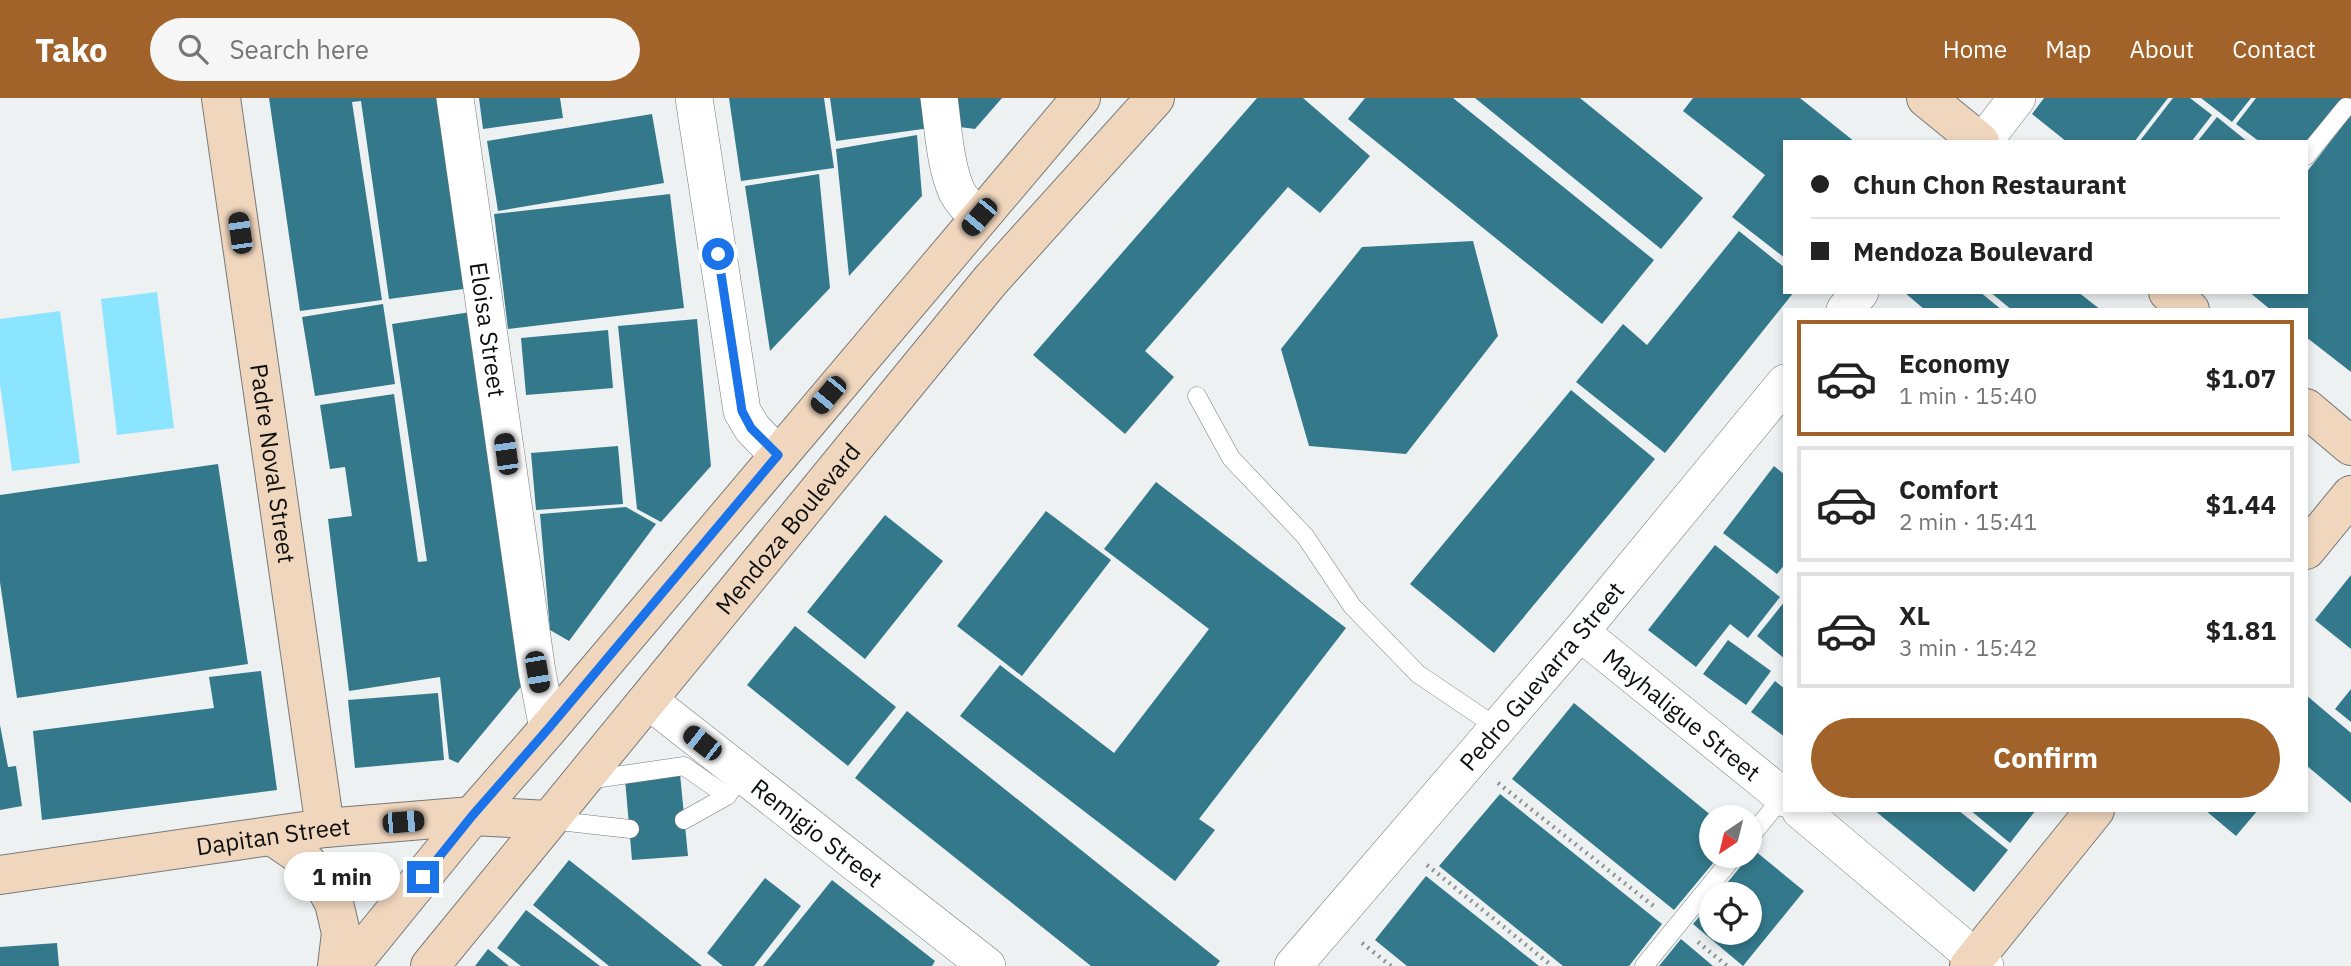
<!DOCTYPE html>
<html lang="en">
<head>
<meta charset="utf-8">
<style>
  :root { --surface:#fff; --page:#f6f6f6; --text:#222; --muted:#767676; --line:#e0e0e0; --accent:#a2632a }
  body { margin:0; font-family:"IBM Plex Sans",sans-serif; background:var(--page); color:var(--text); height:100vh; display:flex; flex-direction:column; font-size:26px; white-space:nowrap }
  * { box-sizing:border-box; margin:0 }
  p { font-size:23px; color:var(--muted) }
  .icon { flex:none; width:38px; height:38px; fill:none; stroke:currentColor; stroke-width:2; stroke-linecap:round; stroke-linejoin:round }
  .map { position:relative; flex:1; overflow:hidden }
  .panel { position:absolute; left:1783px; top:210px; width:525px; height:504px; display:flex; flex-direction:column; background:var(--surface); border-radius:0px; box-shadow:0 4px 10px #0003 }
  .panel>* { flex:none }
  .guide { position:absolute; left:1783px; top:42px; width:525px; height:154px; border-radius:0px; box-shadow:0 4px 10px #0003; display:grid; align-content:center; height:154px; padding:0 28px; background:var(--surface) }
  .needle { width:46px; rotate:215deg }
  .buttons { position:absolute; left:1699px; top:707px; display:grid; gap:14px }
  .buttons a { display:grid; place-items:center; width:63px; height:63px; border-radius:50%; background:var(--surface); box-shadow:0 4px 10px #0003; font-size:35px }
  .end { position:absolute; width:32px; height:32px; margin:-16px; border:9px solid #1a73e8; background:#fff; box-shadow:0 0 0 4px #fff }
  .from { border-radius:50% }
  .bubble { position:absolute; height:49px; border-radius:24px; background:var(--surface); box-shadow:0 4px 10px #0003; font-size:23px; font-weight:800; line-height:49px; text-align:center }
  .car { position:absolute; width:21px; height:42px; margin:-21px -10px; border-radius:9px; box-shadow:0 0 5px 2px #0007; background:linear-gradient(#222 24%,#8ab4d8 0 40%,#222 0 76%,#8ab4d8 0 86%,#222 0) }
  .guide b { display:flex; align-items:center; gap:24px; height:66px; font-size:26px }
  .guide b+b { border-top:2px solid var(--line) }
  .guide i { width:18px; height:18px; background:var(--text) }
  ul { padding:12px 0 0; list-style:none }
  li { display:flex; align-items:center; gap:21px; height:116px; margin:0 14px 10px; padding:0 14px; border:4px solid var(--line); border-radius:0px }
  li div { flex:1 }
  li b { display:block; font-size:26px }
  li em { font-style:normal; font-weight:800 }
  li.current { border-color:var(--accent) }
  li>.icon { width:63px; height:63px; stroke-width:1.5 }
  .button { display:flex; gap:14px; margin-top:auto; padding:14px 28px }
  .button a { flex:1; height:80px; border-radius:42px; background:var(--accent); color:#fff; font-size:28px; font-weight:800; line-height:80px; text-align:center }
  header { display:flex; align-items:center; gap:42px; box-sizing:border-box; height:98px; padding:0 35px; background:var(--accent); color:#fff }
  header strong { font-size:33px }
  nav { display:flex; gap:38px; margin-inline-start:auto; font-size:24px }
  .search { width:490px; height:63px; background:var(--page); display:flex; align-items:center; gap:18px; box-sizing:border-box; padding:0 24px; border-radius:38px; color:var(--muted); font-size:26px }
  .map>svg:first-child { display:block }
</style>
</head>
<body>
<header>
<strong>Tako</strong>
<div class="search"><svg class="icon" aria-label="search" viewBox="0 0 24 24"><circle cx="10" cy="10" r="6"/><path d="M15 15l6 6"/></svg>Search here</div>
<nav><a>Home</a><a>Map</a><a>About</a><a>Contact</a></nav>
</header>
<div class="map">
<svg width="2351" height="868" viewBox="0 0 2351 868">
  <rect width="100%" height="100%" fill="#edf1f2"/>
  <path fill="#8ce5fe" d="M157,194L174,330L117,337L101,201Z
    M60,213L80,365L12,373L0,286V221Z"/>
  <path fill="#33798b" d="M269,0H443L471,190L389,201L361,3L352,4L382,202L300,213Z
    M479,0H560L563,20L483,31Z
    M729,0H824L834,70L741,83Z
    M830,0H925L930,30L836,43Z
    M948,0H1002L975,31L952,28Z
    M1257,0H1303L1370,58L1320,115L1288,89L1145,253L1174,279L1125,336L1033,257Z
    M1365,0H1453L1654,162L1602,226L1348,21Z
    M1475,0H1580L1703,100L1661,151Z
    M1693,0H1800L1855,44H1785V160L1732,119L1765,77L1683,13Z
    M2044,0H2168L2134,44H2067L2032,16Z
    M2173,0H2190L2212,17L2191,44H2139Z
    M2201,0H2251L2232,24Z
    M2256,0H2346L2306,50V44H2260L2236,26Z
    M652,16L664,85L498,113L487,43Z
    M2351,17V274L2306,239V212H2271L2249,194H2306V75Z
    M2217,19L2248,44H2197Z
    M917,37L922,98L849,178L836,51Z
    M819,76L830,190L770,253L745,88Z
    M670,96L684,210L508,231L494,116Z
    M1739,133L1785,170V194H1794L1665,355L1576,284L1623,226L1647,247Z
    M1473,143L1498,238L1406,356L1309,348L1281,251L1362,149Z
    M1904,194H1980L2002,212H1925Z
    M1990,194H2078L2101,212H2012Z
    M383,206L395,286L315,298L302,219Z
    M471,214L525,584L458,665L449,661L440,579L349,593L328,421L352,418L345,369L330,371L320,307L394,296L418,464L427,463L392,226Z
    M697,221L711,368L661,424L637,411L618,228Z
    M608,232L613,290L526,297L521,240Z
    M1571,292L1655,361L1494,555L1410,486Z
    M618,348L623,406L536,412L531,355Z
    M218,366L248,566L17,600L0,484V397Z
    M1774,368L1785,377V466L1777,476L1723,435Z
    M1156,384L1346,530L1199,721L1215,732L1175,783L960,618L1000,567L1114,655L1209,531L1104,451Z
    M626,409L656,426L569,543L550,532L540,416Z
    M1046,413L1111,462L1022,578L957,528Z
    M885,417L943,463L865,561L807,514Z
    M1715,447L1780,499L1748,540L1730,526L1696,569L1648,532Z
    M2351,477V551L2315,522Z
    M1785,503V561L1757,538Z
    M795,528L896,609L848,668L747,587Z
    M1728,542L1771,573L1746,607L1703,576Z
    M261,573L277,692L42,722L33,633L214,610L209,579Z
    M1775,583L1785,591V639L1751,614Z
    M2351,591V624L2335,611Z
    M438,595L444,662L355,670L348,602Z
    M2306,597L2351,635V705L2306,667Z
    M1574,605L1712,718V758H1719L1674,812L1512,681Z
    M907,613L1220,863L1216,868H1091L855,680Z
    M0,627L8,669L16,668L22,708L0,712Z
    M680,676L688,758L632,762L625,681Z
    M1500,696L1662,826L1629,868H1563L1439,768Z
    M1874,712H1958L2008,752L1974,794Z
    M1970,712H2036L2010,745Z
    M2205,712H2258L2236,738Z
    M1754,752L1804,793L1743,868L1693,826L1712,804V835H1750V796H1718Z
    M569,762L615,798L702,868H609L533,807Z
    M1426,778L1539,868H1407L1375,842Z
    M765,780L801,808L754,868H723L707,855Z
    M832,782L935,863L932,868H763Z
    M526,812L600,868H521L497,850Z
    M1681,841L1713,868H1659Z
    M57,845L59,868H0V849Z
    M488,851L509,868H475Z"/>
  <g fill="none" stroke-linecap="round" stroke-linejoin="round">
    <g stroke="#777a7b" stroke-width="19">
      <path id="lane" d="M2306,58L2346,9
        M1197,298L1231,360L1305,438L1352,508L1418,576L1498,630
        M587,682L684,668L727,698
        M550,722L630,731
        M684,722L727,698L732,691
        M1750,739L1785,696
        M1644,868L1734,758"/>
    </g>
    <g stroke="#777a7b" stroke-width="38">
      <g id="street">
        <path id="s1" d="M455,0L537,574L548,631"/>
        <path d="M694,0L742,313L752,330L778,357"/>
        <path d="M939,0C943,28 945,68 957,94C962,104 970,111 979,119"/>
        <path d="M1983,44L2017,0"/>
        <path d="M1845,212L1860,194"/>
        <path id="s2" d="M1580,534L1785,700"/>
        <path id="s3" d="M648,602L987,868"/>
        <path d="M1800,712L1985,868"/>
        <path id="s4" d="M1293,868L1580,534L1785,285"/>
      </g>
    </g>
    <g stroke="#777a7b" stroke-width="40">
      <g id="secondary">
        <path id="s5" d="M221,0L325,730"/>
        <path d="M1926,0L1980,44"/>
        <path d="M2168,194L2190,212"/>
        <path d="M2306,310L2351,348"/>
        <path d="M2306,452L2351,397"/>
        <path d="M272,738L300,757L321,781L334,805L341,835L337,868"/>
        <path id="s6" d="M0,777L325,730L472,718L548,722"/>
        <path d="M350,868L472,718L548,631L1081,0"/>
        <path id="s7" d="M430,868L990,183L1155,0"/>
        <path d="M1969,868L2095,712"/>
      </g>
    </g>
    <path stroke="#8e9191" stroke-width="4.5" stroke-dasharray="2 5" stroke-linecap="butt" d="M1498,685L1656,810
      M1427,767L1552,868
      M1698,844L1727,868
      M1362,845L1391,868"/>
    <use href="#lane" stroke="#fff" stroke-width="18"/>
    <use href="#street" stroke="#fff" stroke-width="37"/>
    <use href="#secondary" stroke="#f0d6bd" stroke-width="38"/>
  </g>
  <g fill="none" stroke-linecap="round" stroke-linejoin="round">
    <path stroke="#1a73e8" stroke-width="9" d="M423,779L472,718L548,631L778,357L751,330L742,313L718,156"/>
  </g>
  <g text-anchor="middle" dominant-baseline="central" stroke-width="5" stroke-linejoin="round" paint-order="stroke">
    <g font-size="24" fill="#0d0f0f" stroke="#fbfeff">
      <text stroke="none"><textPath href="#s1" startOffset="234">Eloisa Street</textPath></text>
      <text stroke="none"><textPath href="#s5" startOffset="369">Padre Noval Street</textPath></text>
      <text stroke="none"><textPath href="#s7" startOffset="565">Mendoza Boulevard</textPath></text>
      <text stroke="none"><textPath href="#s4" startOffset="382">Pedro Guevarra Street</textPath></text>
      <text stroke="none"><textPath href="#s2" startOffset="131">Mayhaligue Street</textPath></text>
      <text stroke="none"><textPath href="#s3" startOffset="215">Remigio Street</textPath></text>
      <text stroke="none"><textPath href="#s6" startOffset="276">Dapitan Street</textPath></text>
    </g>
  </g>
</svg>
<div class="buttons">
<a><svg class="needle" viewBox="-14 -14 28 28"><path d="M0-13l5 13h-10z" fill="#e53935"/><path d="M0 13l5-13h-10z" fill="#767676"/></svg></a>
<a><svg class="icon" aria-label="locate" viewBox="0 0 24 24"><circle cx="12" cy="12" r="6"/><path d="M12 2v4M12 18v4M2 12h4M18 12h4"/></svg></a>
</div>
<i class="end from" style="left:718px;top:156px"></i>
<i class="end" style="left:423px;top:779px"></i>
<div class="bubble" style="left:284px;top:754px;width:116px">1 min</div>
<i class="car" style="left:979px;top:119px;rotate:220deg"></i>
<i class="car" style="left:240px;top:135px;rotate:352deg"></i>
<i class="car" style="left:828px;top:297px;rotate:220deg"></i>
<i class="car" style="left:506px;top:356px;rotate:352deg"></i>
<i class="car" style="left:537px;top:574px;rotate:170deg"></i>
<i class="car" style="left:702px;top:645px;rotate:308deg"></i>
<i class="car" style="left:403px;top:724px;rotate:85deg"></i>
<div class="guide">
<b><i class="from"></i>Chun Chon Restaurant</b>
<b><i></i>Mendoza Boulevard</b>
</div>
<section class="panel">
<ul>
<li class="current"><svg class="icon" aria-label="car" viewBox="0 0 24 24"><path d="M5 17H2v-5l4-1 3-4h7l3 4 3 1v5h-3M9 17h6M6 11h13"/><circle cx="7" cy="17" r="2"/><circle cx="17" cy="17" r="2"/></svg><div><b>Economy</b><p>1 min · 15:40</p></div><em>$1.07</em></li>
<li><svg class="icon" aria-label="car" viewBox="0 0 24 24"><path d="M5 17H2v-5l4-1 3-4h7l3 4 3 1v5h-3M9 17h6M6 11h13"/><circle cx="7" cy="17" r="2"/><circle cx="17" cy="17" r="2"/></svg><div><b>Comfort</b><p>2 min · 15:41</p></div><em>$1.44</em></li>
<li><svg class="icon" aria-label="car" viewBox="0 0 24 24"><path d="M5 17H2v-5l4-1 3-4h7l3 4 3 1v5h-3M9 17h6M6 11h13"/><circle cx="7" cy="17" r="2"/><circle cx="17" cy="17" r="2"/></svg><div><b>XL</b><p>3 min · 15:42</p></div><em>$1.81</em></li>
</ul>
<div class="button"><a>Confirm</a></div>
</section>
</div>
</body>
</html>
